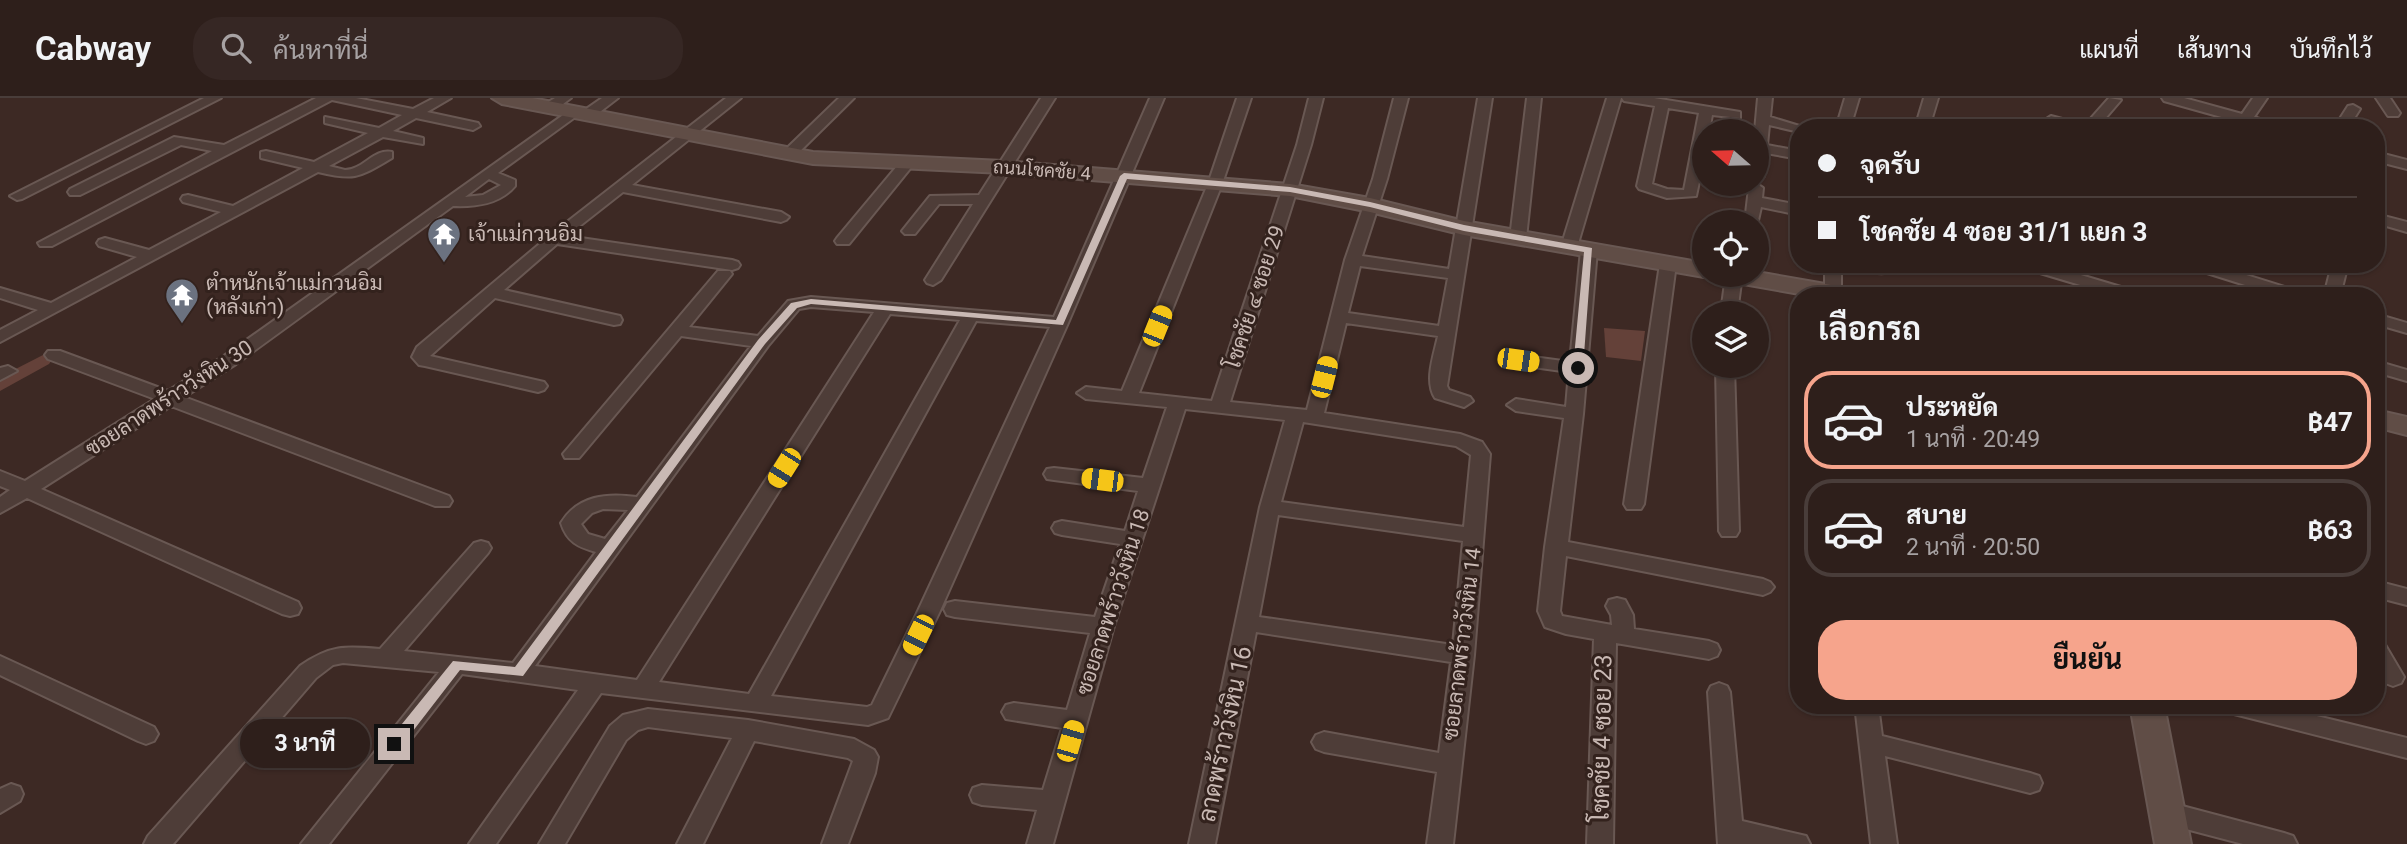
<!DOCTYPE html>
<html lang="th">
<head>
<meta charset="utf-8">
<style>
  :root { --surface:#2e1f1b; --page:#362724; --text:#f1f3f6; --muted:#a7a2a3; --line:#493d3a; --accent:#f6a48c }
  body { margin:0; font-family:Roboto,Sarabun,sans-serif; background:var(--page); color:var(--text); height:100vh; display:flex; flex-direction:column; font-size:26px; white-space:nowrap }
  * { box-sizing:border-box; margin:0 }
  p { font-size:23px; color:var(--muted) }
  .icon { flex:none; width:38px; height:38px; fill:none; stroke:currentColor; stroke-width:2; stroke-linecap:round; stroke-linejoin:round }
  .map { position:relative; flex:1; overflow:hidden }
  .side { position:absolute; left:1790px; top:189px; width:595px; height:427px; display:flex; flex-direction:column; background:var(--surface); border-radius:28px; box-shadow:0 2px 5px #0004,0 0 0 2px var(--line) }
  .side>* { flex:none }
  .banner { position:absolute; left:1790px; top:21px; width:595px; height:154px; border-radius:28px; box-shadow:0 2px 5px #0004,0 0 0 2px var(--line); display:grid; align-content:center; height:154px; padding:0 28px; background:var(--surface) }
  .needle { width:46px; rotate:290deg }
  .fabs { position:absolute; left:1692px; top:21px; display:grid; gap:14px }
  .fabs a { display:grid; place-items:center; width:77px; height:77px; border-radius:50%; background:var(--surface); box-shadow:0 2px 5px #0004,0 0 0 2px var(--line); font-size:35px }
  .end { position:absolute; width:32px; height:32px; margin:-16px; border:9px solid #c9b9b4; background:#111; box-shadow:0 0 0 4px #111 }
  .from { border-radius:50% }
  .bubble { position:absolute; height:49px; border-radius:24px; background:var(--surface); box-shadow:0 2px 5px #0004,0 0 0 2px var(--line); font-size:23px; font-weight:700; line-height:49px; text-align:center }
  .car { position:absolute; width:21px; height:42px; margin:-21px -10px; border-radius:9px; box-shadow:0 0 5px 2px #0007; background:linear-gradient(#f5c518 24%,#345 0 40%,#f5c518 0 76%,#345 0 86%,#f5c518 0) }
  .banner b { display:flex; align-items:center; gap:24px; height:66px; font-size:26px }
  .banner b+b { border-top:2px solid var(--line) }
  .banner i { width:18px; height:18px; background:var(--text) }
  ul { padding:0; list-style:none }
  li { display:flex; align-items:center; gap:21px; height:98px; margin:0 14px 10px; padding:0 14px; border:4px solid var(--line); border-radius:28px }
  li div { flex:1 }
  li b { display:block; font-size:26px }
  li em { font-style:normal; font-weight:700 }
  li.active { border-color:var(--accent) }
  li>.icon { width:63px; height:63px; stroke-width:1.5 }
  h2 { padding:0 28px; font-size:32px; line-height:84px }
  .action { display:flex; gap:14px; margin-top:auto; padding:14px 28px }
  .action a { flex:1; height:80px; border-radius:28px; background:var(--accent); color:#111; font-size:28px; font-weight:700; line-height:80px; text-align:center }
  header { display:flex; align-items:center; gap:42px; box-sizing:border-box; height:98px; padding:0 35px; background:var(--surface); border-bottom:2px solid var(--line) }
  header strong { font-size:33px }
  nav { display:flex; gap:38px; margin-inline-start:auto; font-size:24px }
  .search { width:490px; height:63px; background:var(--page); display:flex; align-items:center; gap:18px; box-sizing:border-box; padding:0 24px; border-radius:28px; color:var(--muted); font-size:26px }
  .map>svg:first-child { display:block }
</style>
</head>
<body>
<header>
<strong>Cabway</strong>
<div class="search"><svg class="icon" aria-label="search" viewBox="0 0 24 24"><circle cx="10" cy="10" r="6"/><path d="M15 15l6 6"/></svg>ค้นหาที่นี่</div>
<nav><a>แผนที่</a><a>เส้นทาง</a><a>บันทึกไว้</a></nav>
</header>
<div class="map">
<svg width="2407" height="746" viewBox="0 0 2407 746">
  <rect width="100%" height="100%" fill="#3d2924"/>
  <path fill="#644139" d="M1604,230L1645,233L1641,263L1606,259Z"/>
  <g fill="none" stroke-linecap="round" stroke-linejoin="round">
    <path fill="#644139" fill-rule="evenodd" d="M43,257L52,262L49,266L0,293V279Z"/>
    <g stroke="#695853" stroke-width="4">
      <path id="street" d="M204,0H221L22,101L17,102L10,98Z
        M316,0H356L413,11L434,0H451L427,14L478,25L480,28L473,32L416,20L393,33L423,40V46L383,39L329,68C334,69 340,71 345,72C363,72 374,50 392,54V60C359,79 356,83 318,74L0,244V232L38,212L0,200V190L51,205L137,159L99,148L97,145L99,142L105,140L149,152L221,114L183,104L181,101L183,98L188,97L233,108L303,70L261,60V54L266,53L314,64L368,35L325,25V19L379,30L402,17L332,2L52,148H40L38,145L212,53L181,47L80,97H70L68,94L70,91L174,39L224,47Z
        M555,0H571L555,12H545V6Z
        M602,0H618L592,20H582V14Z
        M726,0H741L632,87L781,114L789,119L786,122L781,124L623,94L567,138L732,162L738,164L740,167L738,170L732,172L557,146L504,192L620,218L622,222L620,226L614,227L495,200L430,258L544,284L547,288L544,292L538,294L425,268L419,267L412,259L417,249L549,138Z
        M839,0H854L793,60H783V54Z
        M1041,0H1055L941,182L933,187L927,185L925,182L973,106H939L915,136H905L902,133L930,98L979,97Z
        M1150,0H1164L1068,225L939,515L888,620L868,627L601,595L496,746H469L578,592L462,576L329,746H301L439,574L343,565L333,567L316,580L173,746H144L148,738L300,568C330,547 345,548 380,551L474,445L481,443L488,445L491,450L488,455L404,553L513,565L596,454C578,449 567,444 561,425C578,397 607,395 637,399L751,248L681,238L579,360H565L563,356L718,173H730L732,176L689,229L758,238L788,203L811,199L1054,219ZM811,209L874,214L637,582L535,568L768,248L799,211ZM890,216L960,222L749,596L659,584ZM976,223L1050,229L917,515L872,607L867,609L771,598ZM603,411L628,412L605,441L588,436L581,426L592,415Z
        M1237,0H1251L1222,86L1139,295L1212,303L1297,47L1309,0H1323L1311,47L1230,304L1307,312L1345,162L1373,81L1394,0H1408L1387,81L1362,158L1449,171L1478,0H1492L1447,288L1449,292L1470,299L1473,303L1464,309L1435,300C1424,283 1434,257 1438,238L1346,225L1324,315L1460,336L1482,344L1490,356L1474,557L1453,746H1427L1437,674L1324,654L1316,651L1312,644L1316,637L1324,634L1439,655L1451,564L1256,534L1215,746H1189L1260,409L1285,322L1185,311L1114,528L1053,746H1027L1037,712L982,707L973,704L970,697L973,690L982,687L1043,692L1062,630L1006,621L1002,614L1006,607L1014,605L1067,612L1090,535L955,519L947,517L944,511L947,505L955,503L1095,519L1120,446L1062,437L1055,435L1052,430L1055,425L1062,423L1125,433L1138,393L1054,382L1047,381L1044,376L1047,371L1054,370L1143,380L1167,309L1086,301L1077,295L1086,289L1122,293L1208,86ZM1360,168L1448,180L1439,228L1348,215ZM1303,324L1456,348L1471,357L1464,429L1281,404ZM1278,417L1463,443L1453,547L1259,519Z
        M1527,0H1541L1526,140L1518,145L1510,140Z
        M1607,0H1621L1577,149L1569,154L1563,152L1561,149Z
        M1622,0H1654L1740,14V20L1712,17L1709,33H1704V60L1696,98L1667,100L1639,91L1637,88L1655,8L1624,3ZM1668,10L1699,15L1684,92L1667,91L1652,86Z
        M1758,0H1772L1770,19L1806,30H1799V34L1769,27L1767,47L1799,53V61L1766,55L1764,78L1757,82V33H1755Z
        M1845,0H1859L1850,30H1836Z
        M1924,0H1938L1929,30H1915Z
        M2109,0L2121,2L2097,30L2036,28L2051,18L2085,27Z
        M2162,0H2184L2242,16L2253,0H2267L2254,19L2284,30H2261L2164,3Z
        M2376,0H2390L2400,15L2398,18H2388Z
        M2353,7L2360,11L2348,30H2334L2348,8Z
        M573,10L580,14L578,17L498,75L515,82V88C500,106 476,109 453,108L236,266L184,299L449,398L452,403L449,408H435L171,308L41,391L298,504L301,510L298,516L290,518L282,516L27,400L0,415V399L10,392L0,388V373L25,383L155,301L48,261L45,257L48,253H60L168,293L224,258ZM489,81L501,87L483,97L465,99Z
        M2191,24L2196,25L2197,30H2183Z
        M2376,54L2407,62V71L2376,63Z
        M908,60L915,64L913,67L849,146H837L835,143L837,140L903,61Z
        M1757,86L1763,90L1762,100L1799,107V117L1761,109L1757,127V124H1745L1749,90Z
        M2376,116L2407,124V134L2376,125Z
        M1589,147L1597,152L1583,316L1568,444L1763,481L1770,484L1774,489L1770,494L1763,497L1566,458L1560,513L1562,518L1612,527L1611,517L1606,508L1609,502L1617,500L1625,502L1633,517L1634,531L1709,543L1717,546L1720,552L1717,558L1709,561L1616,545L1613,746H1587L1594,541L1566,536L1545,529L1538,513L1545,449L1564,320L1516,313L1507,307L1516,301L1566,309L1569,274L1518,267L1509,262L1518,257L1570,264L1581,152Z
        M1668,161L1676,166L1644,406L1641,411H1627L1624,406L1660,166Z
        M1825,166H1841V194L1839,197L1828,198L1825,194Z
        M1848,166H1889L1897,171C1888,179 1857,174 1848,166Z
        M2018,166H2044L2141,195L2143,198H2117L2020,169Z
        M2186,166H2211L2304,195L2306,198H2280L2188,169Z
        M2332,166H2348L2340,198H2324Z
        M1726,177H1742L1737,215H1721Z
        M2376,216L2407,225V235L2376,226Z
        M2376,263L2407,272V283L2376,274Z
        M8,268L17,273L0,282V270Z
        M1716,268H1734L1739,433L1736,438H1722L1719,433Z
        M2376,483L2407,491V507L2376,499Z
        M2376,543L2384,545L2404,579L2401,585L2393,588L2385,585L2376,571Z
        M0,558L154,629L158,636L154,643L146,646L138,643L0,577Z
        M1719,585L1727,588L1730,594L1742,723L1806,738L1810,746H1718L1708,594L1711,588Z
        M1855,607H1878L1882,638L2030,675L2039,678L2042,685L2039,692L2030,695L1885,658L1897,746H1871Z
        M2223,607H2272L2407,640V660L2234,616L2226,614Z
        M648,611L748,622L854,641L874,652L878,659L875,675L848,746H822L853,663L848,660L754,643L703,746H677L732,640L648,629L638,632L626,642L565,746H539L610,628L623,617Z
        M11,686L20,689L23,696L20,703L0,715V691Z
        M2167,704L2284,735L2293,738L2297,746H2243L2167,726L2158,723L2155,715L2158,707Z"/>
    </g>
    <g stroke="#695853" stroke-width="4">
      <path id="secondary" d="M492,0H532L813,54L1003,63L1290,86L1370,100L1464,123L1704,165V177H1712L1704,179L1464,137L1370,114L1290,98L1003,75L813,66L502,6Z
        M1757,174L1854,191L1862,193L1866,198H1811L1732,184L1724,182L1720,177H1757Z
        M2376,312L2407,319V337L2376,329Z
        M2130,607H2164L2191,746H2155Z"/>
    </g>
    <use href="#street" fill="#4e3d38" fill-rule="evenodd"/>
    <use href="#secondary" fill="#604d46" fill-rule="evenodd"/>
  </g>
  <path fill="#c9b9b4" d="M1124,75L1290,89L1370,104L1464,127L1592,150L1583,270L1578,273L1573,270L1584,154L1464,133L1370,109L1290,94L1127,81L1063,227L811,206L797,210L765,246L523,578L460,572L399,651H389V642L453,563L515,569L758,242L791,205L811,201L1056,222L1120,78Z"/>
  <defs>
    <g id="temple-pin" transform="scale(1.75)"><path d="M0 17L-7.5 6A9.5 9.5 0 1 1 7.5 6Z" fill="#6b7280" stroke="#33221d"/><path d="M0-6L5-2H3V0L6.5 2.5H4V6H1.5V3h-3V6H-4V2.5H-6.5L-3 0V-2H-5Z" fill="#fff"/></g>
  </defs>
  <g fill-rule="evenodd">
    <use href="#temple-pin" x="444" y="136"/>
    <use href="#temple-pin" x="182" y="197"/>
  </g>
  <g text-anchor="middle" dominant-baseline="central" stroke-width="6" stroke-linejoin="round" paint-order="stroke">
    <g font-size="18" fill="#c9b9b4" stroke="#33221d">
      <text transform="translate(1042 72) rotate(4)">ถนนโชคชัย 4</text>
    </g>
    <g font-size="21" fill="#c9b9b4" stroke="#33221d" text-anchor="start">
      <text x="468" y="136">เจ้าแม่กวนอิม</text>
      <text x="206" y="185">ตำหนักเจ้าแม่กวนอิม<tspan x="206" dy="24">(หลังเก่า)</tspan></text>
    </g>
    <g font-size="21" fill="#c9b9b4" stroke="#33221d">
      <text transform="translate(1255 199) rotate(-72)">โชคชัย ๔ ซอย 29</text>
      <text transform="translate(169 300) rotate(-33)">ซอยลาดพร้าววังหิน 30</text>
      <text transform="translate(1113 504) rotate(-72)">ซอยลาดพร้าววังหิน 18</text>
      <text transform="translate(1462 546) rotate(-83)">ซอยลาดพร้าววังหิน 14</text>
    </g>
    <g font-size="24" fill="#c9b9b4" stroke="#33221d">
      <text transform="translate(1225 636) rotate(-78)">ลาดพร้าววังหิน 16</text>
      <text transform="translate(1602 640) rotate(-89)">โชคชัย 4 ซอย 23</text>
    </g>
  </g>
</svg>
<div class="fabs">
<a><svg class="needle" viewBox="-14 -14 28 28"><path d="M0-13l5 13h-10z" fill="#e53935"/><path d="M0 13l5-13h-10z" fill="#a7a2a3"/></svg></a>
<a><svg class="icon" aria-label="locate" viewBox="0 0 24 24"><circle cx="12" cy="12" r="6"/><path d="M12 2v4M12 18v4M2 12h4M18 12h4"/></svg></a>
<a><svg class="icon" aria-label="layers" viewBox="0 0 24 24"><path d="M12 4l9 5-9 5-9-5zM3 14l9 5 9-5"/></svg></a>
</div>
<i class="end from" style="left:1578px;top:270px"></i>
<i class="end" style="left:394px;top:646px"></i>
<div class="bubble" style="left:240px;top:621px;width:130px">3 นาที</div>
<i class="car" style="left:1157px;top:228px;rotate:22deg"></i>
<i class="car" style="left:1518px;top:262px;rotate:98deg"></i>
<i class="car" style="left:1324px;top:279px;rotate:14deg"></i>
<i class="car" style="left:784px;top:370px;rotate:212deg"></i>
<i class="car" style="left:1102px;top:382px;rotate:277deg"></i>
<i class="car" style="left:918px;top:537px;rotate:206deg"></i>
<i class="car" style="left:1070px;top:643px;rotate:16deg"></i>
<div class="banner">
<b><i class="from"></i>จุดรับ</b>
<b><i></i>โชคชัย 4 ซอย 31/1 แยก 3</b>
</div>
<section class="side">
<h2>เลือกรถ</h2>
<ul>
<li class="active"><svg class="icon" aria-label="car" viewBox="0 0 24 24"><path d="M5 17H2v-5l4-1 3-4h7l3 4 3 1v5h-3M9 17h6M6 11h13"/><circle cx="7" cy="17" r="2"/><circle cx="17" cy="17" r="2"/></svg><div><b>ประหยัด</b><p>1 นาที · 20:49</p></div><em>฿47</em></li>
<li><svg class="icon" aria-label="car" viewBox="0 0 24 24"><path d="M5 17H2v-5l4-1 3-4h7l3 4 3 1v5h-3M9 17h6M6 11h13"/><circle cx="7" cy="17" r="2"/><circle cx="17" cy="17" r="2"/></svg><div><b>สบาย</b><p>2 นาที · 20:50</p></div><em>฿63</em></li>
</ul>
<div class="action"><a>ยืนยัน</a></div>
</section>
</div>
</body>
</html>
